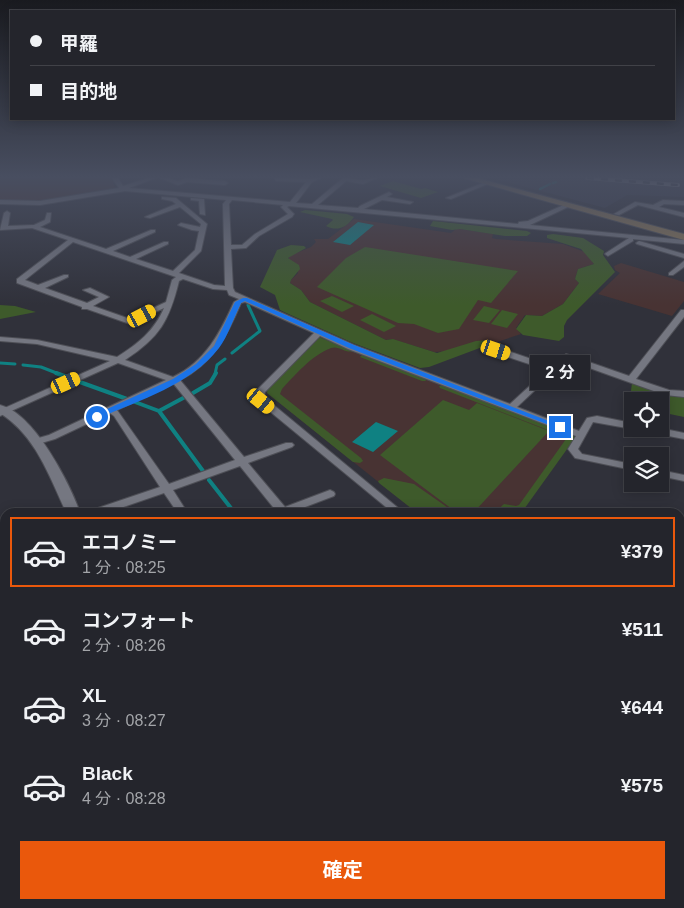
<!DOCTYPE html>
<html lang="ja">
<head>
<meta charset="utf-8">
<style>
  :root { --surface:#24252c; --page:#303138; --text:#f1f3f6; --muted:#a3a5a9; --line:#414248; --accent:#ea580c }
  body { margin:0; font-family:Arial,"Noto Sans JP",sans-serif; background:var(--page); color:var(--text); height:100vh; display:flex; flex-direction:column; font-size:19px; white-space:nowrap }
  * { box-sizing:border-box; margin:0 }
  p { font-size:16px; color:var(--muted) }
  .icon { flex:none; width:28px; height:28px; fill:none; stroke:currentColor; stroke-width:2; stroke-linecap:round; stroke-linejoin:round }
  .map { position:relative; flex:1; overflow:hidden }
  .panel { position:absolute; left:0px; top:508px; width:685px; height:401px; display:flex; flex-direction:column; background:var(--surface); border-radius:15px 15px 0 0; box-shadow:0 2px 12px #0003,0 0 0 1px var(--line) }
  .panel>* { flex:none }
  .top-card { position:absolute; left:10px; top:10px; width:665px; height:110px; border-radius:0px; box-shadow:0 2px 12px #0003,0 0 0 1px var(--line); display:grid; align-content:center; height:110px; padding:0 20px; background:var(--surface) }
  .tools { position:absolute; left:624px; top:392px; display:grid; gap:10px }
  .tools a { display:grid; place-items:center; width:45px; height:45px; border-radius:0px; background:var(--surface); box-shadow:0 2px 12px #0003,0 0 0 1px var(--line); font-size:25px }
  .end { position:absolute; width:22px; height:22px; margin:-11px; border:6px solid #1a73e8; background:#fff; box-shadow:0 0 0 2px #fff }
  .from { border-radius:50% }
  .bubble { position:absolute; height:35px; border-radius:0px; background:var(--surface); box-shadow:0 2px 12px #0003,0 0 0 1px var(--line); font-size:16px; font-weight:700; line-height:35px; text-align:center }
  .car { position:absolute; width:15px; height:30px; margin:-15px -8px; border-radius:6px; box-shadow:0 0 4px 1px #0007; background:linear-gradient(#f5c518 24%,#345 0 40%,#f5c518 0 76%,#345 0 86%,#f5c518 0) }
  .top-card b { display:flex; align-items:center; gap:18px; height:48px; font-size:19px }
  .top-card b+b { border-top:1px solid var(--line) }
  .top-card i { width:12px; height:12px; background:var(--text) }
  ul { padding:9px 0 0; list-style:none }
  li { display:flex; align-items:center; gap:15px; height:70px; margin:0 10px 8px; padding:0 10px; border:2px solid transparent; border-radius:0px }
  li div { flex:1 }
  li b { display:block; font-size:19px }
  li em { font-style:normal; font-weight:700 }
  li.on { border-color:var(--accent) }
  li>.icon { width:45px; height:45px; stroke-width:1.5 }
  .primary-button { display:flex; gap:10px; margin-top:auto; padding:10px 20px }
  .primary-button a { flex:1; height:58px; border-radius:0px; background:var(--accent); color:#fff; font-size:20px; font-weight:700; line-height:58px; text-align:center }
  .map>svg:first-child { display:block }
</style>
</head>
<body>
<div class="map">
<svg width="684" height="908" viewBox="0 0 684 908">
  <rect width="100%" height="100%" fill="#30313a"/>
  <path fill="#383a49" d="M492,178H684V197L627,195L605,208Z"/>
  <path fill="#483333" d="M0,178H112L115,188L44,201L14,202L0,199Z
    M354,219L451,233L456,229H460L493,234L492,238L496,239L563,244L585,252L594,264L578,269L575,279L579,283L563,304L542,316L525,315L516,328L521,334L491,344L457,351L434,352L392,339L386,340L310,302L301,290L290,283L291,280L298,273L294,262L289,260V256L311,247L316,242L314,239H328Z
    M621,263L684,282V301L672,316L598,294L620,273L615,270L614,266Z
    M320,337L375,360L573,435L522,512H416L267,393V390Z"/>
  <path fill="#3e5a2b" d="M393,181L421,189L425,188L438,192L421,198L380,186Z
    M305,210L347,214L354,217C347,227 338,232 326,226L333,220L332,219L300,212Z
    M433,221L527,231L531,233L527,236H505L460,229L452,230L430,226Z
    M553,234L583,238L604,251L603,255L615,272L567,320L564,326V337L559,341L523,335L516,329L526,315L542,316L563,304L579,283L575,279L578,269L594,264L581,249L547,238V235Z
    M291,245L304,246L306,248L288,258L299,265L300,269L291,280L290,283L301,290L310,302L386,340L393,339L437,353L476,341L490,340L493,343L429,367L420,368L353,343L284,312L280,310L275,295L260,287L277,250Z
    M365,247L518,271L491,303L478,300L459,329L438,333L414,324L398,323L317,287L346,258Z
    M332,296L354,306L342,312L320,301Z
    M0,305L15,306L36,312L0,319Z
    M484,306L500,310L489,323L473,320Z
    M502,310L518,314L507,328L491,324Z
    M372,314L396,326L384,332L360,320Z
    M319,337L353,351C346,354 339,345 331,348C312,355 295,375 282,389L280,394L361,458L363,461L360,463L353,462L267,393L268,388Z
    M362,355L425,379L426,381H422L360,357Z
    M632,383L668,396H684V417L660,412V401H632V407L629,406Z
    M439,386H443L573,435L575,438L522,512H495L504,504L516,506L519,505L566,439L561,435L440,388Z
    M443,400L469,410L477,403L549,431L474,512H456L380,455Z
    M384,478L414,484L454,512H416L379,483L378,481Z"/>
  <path fill="#0f8182" d="M358,222L374,225L350,245L333,242Z
    M376,422L398,431L373,452L352,442Z"/>
  <g fill="none" stroke-linecap="round" stroke-linejoin="round">
    <path stroke="#0f8182" stroke-width="2.5" d="M553,183L556,182
      M540,189L550,184"/>
    <path stroke="#0f8182" stroke-width="3" d="M232,353L260,331L248,305
      M0,363L15,364
      M23,365L41,367L59,374
      M215,374L217,365L225,359"/>
    <path stroke="#0f8182" stroke-width="4" d="M56,373L70,378
      M77,381L127,399
      M193,393L210,383L216,373
      M135,402L159,411L203,471
      M159,411L185,397
      M209,480L234,512"/>
    <path stroke="#0f8182" stroke-width="5.5" d="M472,904V908"/>
    <g stroke="#4e4f56" stroke-width="2">
      <path id="minor" d="M112,178H118L123,186L148,178H156L129,188L290,202L306,182L276,181L274,178L309,179L321,178L312,182L296,203L312,204L343,178L363,180L377,178L363,184L346,181L318,205L358,208L360,206L389,192L392,194L387,197L413,202L410,204L382,200L364,209L518,224L519,222L528,221L568,203L570,204V206L530,225L684,240V244L633,239V241L608,256L605,254L606,253L629,238L289,206L287,207L294,214L292,217L259,236L246,248L231,249L233,288L235,292L354,345L510,404L547,370L493,352V348H499L552,366L566,354L629,376L681,310H684V317L636,379L669,390L684,391V397L665,395L567,360L517,407L579,431L587,418L597,416L632,423V429L593,422L578,449L582,454L632,464V470L575,458L568,449L576,436L348,349L320,336L265,392L264,397L403,512H392L256,400L254,398L258,389L314,333L245,302L241,303C228,334 212,365 180,380L244,457L286,443H292L294,445L292,447L248,463L285,507L330,490L334,492L335,494L334,496L292,512H277L240,466L173,490L187,512H177L164,493L109,512H94L95,509L160,487L114,416L110,413L55,439L38,444L33,441L35,439L49,435L166,380L118,363L0,416V410L110,361L37,344L0,341V337L37,340L117,357C138,344 154,331 164,308L130,324L87,309H82V307L17,283V279L68,240L32,228L0,230L4,213L7,211L10,213L8,226L34,225L45,220L47,213H51L50,222L40,227L106,249L151,230H155V232L113,251L130,257L164,242H168V244L136,259L173,271L195,250L199,231L192,230L178,225L181,223L200,227L201,224L180,207L150,218L145,217L176,204L172,201L162,199V197L176,198L207,224L201,251L179,273L214,285L225,286L223,204L226,200L125,191L40,205L0,204V200L40,201L119,188ZM232,200L283,205L281,207L288,214L255,234L242,245H231L229,204ZM73,242L176,277L172,280L166,302L130,319L93,306L109,297L90,288L83,290L99,297L87,303L45,288L68,277V275H64L38,285L25,280ZM183,279L213,289L227,290L229,295L239,299L234,302C220,333 205,362 173,377L125,360C160,337 169,321 179,281ZM173,383L235,460L169,484L117,410Z
        M160,178H168L178,181L187,178L225,181L228,183L225,185L187,182L178,185Z
        M485,182L490,183L451,199L446,198Z
        M191,198L204,199L205,215L200,214L199,201L191,200Z
        M663,200L684,201V205L664,204L659,207L684,213V217L638,205L619,215L614,214L635,202L653,205Z
        M639,241L684,254V258L637,244L636,243Z
        M684,261V267L673,275H669V273Z
        M660,428L684,433V439L648,432L643,429Z
        M660,470L684,475V481L660,476Z
        M0,522L5,524V534L0,532Z
        M5,554V568L0,570V556Z
        M0,721H5V735H0Z
        M680,725H684V739H680Z
        M0,865H5V881H0Z
        M680,868H684V886H680Z
        M13,904H31L30,908H12Z
        M591,904H609L610,908H592Z"/>
    </g>
    <g stroke="#4e4f56" stroke-width="2">
      <path id="tertiary" d="M0,405C34,413 69,482 80,512H66C49,476 36,436 0,413Z
        M680,593H684V605H680Z
        M0,623H5V635H0Z
        M205,904H227L228,908H206Z"/>
    </g>
    <g stroke="#4e4f56" stroke-width="2">
      <path id="primary" d="M464,178H477L684,234V240Z"/>
    </g>
    <use href="#minor" fill="#757781" fill-rule="evenodd"/>
    <use href="#tertiary" fill="#757781" fill-rule="evenodd"/>
    <use href="#primary" fill="#8e7957" fill-rule="evenodd"/>
    <g stroke="#a3a4ab" stroke-width="4">
      <path id="rail" d="M587,178L678,185"/>
    </g>
    <use href="#rail" stroke="#262730" stroke-width="2.5" stroke-dasharray="7" stroke-linecap="butt"/>
  </g>
  <path fill="#7c4b00" d="M680,748H684V797H680Z"/>
  <path fill="#905700" stroke="#653d00" d="M680,748H684V791H680Z
    M72,904H140L139,908H70Z
    M266,904H299V908H265Z
    M422,904H452V908H422Z"/>
  <linearGradient id="sky" x2="0" y2="1"><stop stop-color="#1a1b20"/><stop offset="0.58" stop-color="#484e60"/><stop offset="1" stop-color="#484e60" stop-opacity="0"/></linearGradient>
  <rect width="684" height="305" fill="url(#sky)"/>
  <path fill="#1a73e8" d="M243,298H247L354,345L564,427L557,428L349,348L245,301L241,303C234,317 228,336 219,348C190,385 140,400 99,418H94V415L173,379L196,364L214,346L235,302Z"/>
</svg>
<div class="tools">
<a><svg class="icon" aria-label="locate" viewBox="0 0 24 24"><circle cx="12" cy="12" r="6"/><path d="M12 2v4M12 18v4M2 12h4M18 12h4"/></svg></a>
<a><svg class="icon" aria-label="layers" viewBox="0 0 24 24"><path d="M12 4l9 5-9 5-9-5zM3 14l9 5 9-5"/></svg></a>
</div>
<i class="end from" style="left:97px;top:417px"></i>
<i class="end" style="left:560px;top:427px"></i>
<div class="bubble" style="left:530px;top:355px;width:60px">2 分</div>
<i class="car" style="left:142px;top:316px;rotate:62deg"></i>
<i class="car" style="left:496px;top:350px;rotate:108deg"></i>
<i class="car" style="left:66px;top:383px;rotate:66deg"></i>
<i class="car" style="left:261px;top:401px;rotate:129deg"></i>
<div class="top-card">
<b><i class="from"></i>甲羅</b>
<b><i></i>目的地</b>
</div>
<section class="panel">
<ul>
<li class="on"><svg class="icon" aria-label="car" viewBox="0 0 24 24"><path d="M5 17H2v-5l4-1 3-4h7l3 4 3 1v5h-3M9 17h6M6 11h13"/><circle cx="7" cy="17" r="2"/><circle cx="17" cy="17" r="2"/></svg><div><b>エコノミー</b><p>1 分 · 08:25</p></div><em>¥379</em></li>
<li><svg class="icon" aria-label="car" viewBox="0 0 24 24"><path d="M5 17H2v-5l4-1 3-4h7l3 4 3 1v5h-3M9 17h6M6 11h13"/><circle cx="7" cy="17" r="2"/><circle cx="17" cy="17" r="2"/></svg><div><b>コンフォート</b><p>2 分 · 08:26</p></div><em>¥511</em></li>
<li><svg class="icon" aria-label="car" viewBox="0 0 24 24"><path d="M5 17H2v-5l4-1 3-4h7l3 4 3 1v5h-3M9 17h6M6 11h13"/><circle cx="7" cy="17" r="2"/><circle cx="17" cy="17" r="2"/></svg><div><b>XL</b><p>3 分 · 08:27</p></div><em>¥644</em></li>
<li><svg class="icon" aria-label="car" viewBox="0 0 24 24"><path d="M5 17H2v-5l4-1 3-4h7l3 4 3 1v5h-3M9 17h6M6 11h13"/><circle cx="7" cy="17" r="2"/><circle cx="17" cy="17" r="2"/></svg><div><b>Black</b><p>4 分 · 08:28</p></div><em>¥575</em></li>
</ul>
<div class="primary-button"><a>確定</a></div>
</section>
</div>
</body>
</html>
